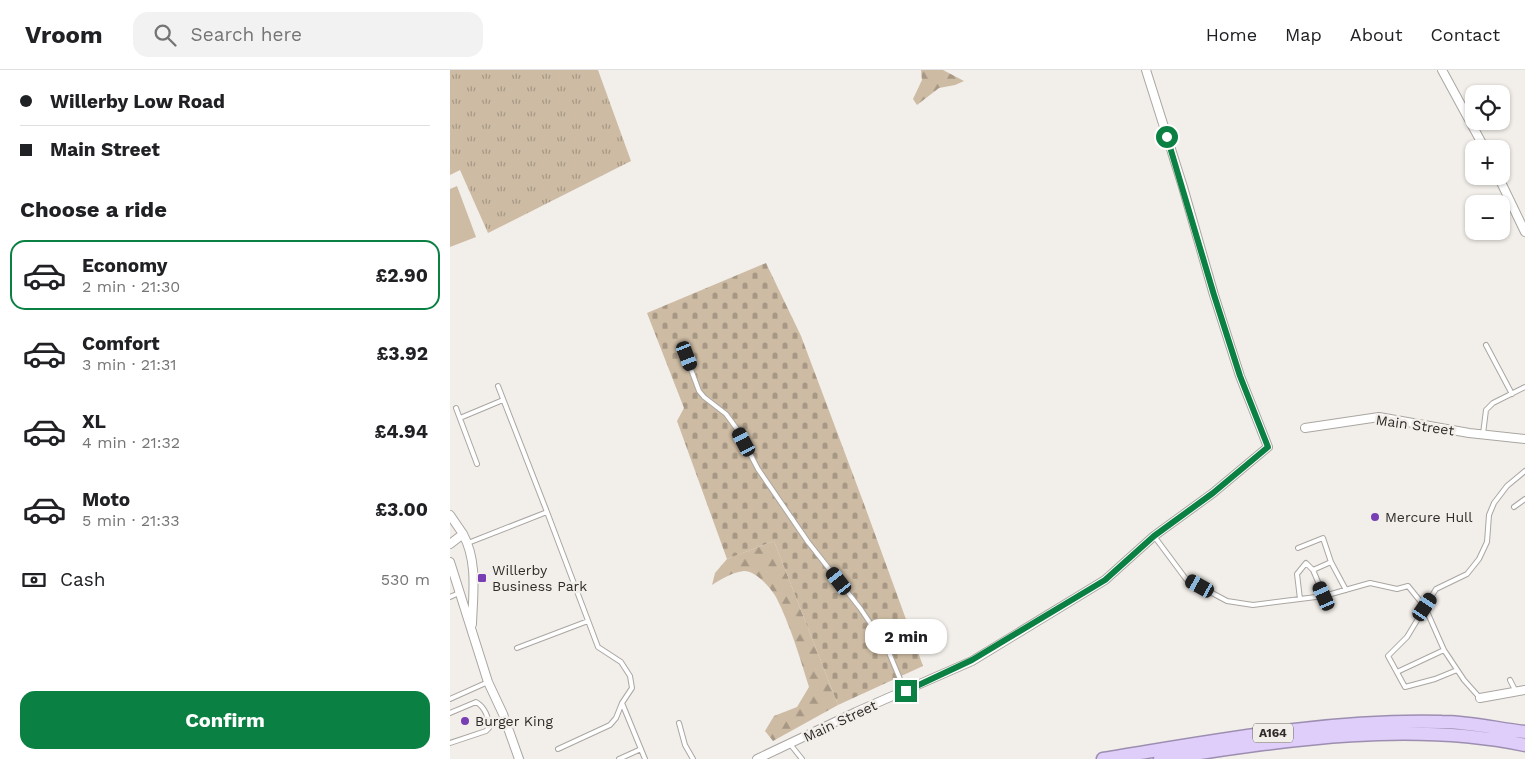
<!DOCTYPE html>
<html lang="en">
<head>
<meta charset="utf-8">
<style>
  :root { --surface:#fff; --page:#f2f2f2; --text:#202124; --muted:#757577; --line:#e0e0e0; --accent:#0b8043 }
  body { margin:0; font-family:"Work Sans",sans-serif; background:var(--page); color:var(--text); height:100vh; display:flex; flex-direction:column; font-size:19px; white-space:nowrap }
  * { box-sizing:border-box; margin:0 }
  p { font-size:16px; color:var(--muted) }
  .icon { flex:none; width:28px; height:28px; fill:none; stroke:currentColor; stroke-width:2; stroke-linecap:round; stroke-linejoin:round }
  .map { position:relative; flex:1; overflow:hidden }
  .sheet { display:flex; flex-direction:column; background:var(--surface); width:450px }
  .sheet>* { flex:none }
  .guide { display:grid; align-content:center; height:110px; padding:0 20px; background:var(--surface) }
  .tools { position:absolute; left:1015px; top:15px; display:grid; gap:10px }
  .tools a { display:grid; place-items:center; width:45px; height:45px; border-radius:10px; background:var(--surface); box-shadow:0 1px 4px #0004; font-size:25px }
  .end { position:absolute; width:22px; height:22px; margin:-11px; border:6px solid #0b8043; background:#fff; box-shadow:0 0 0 2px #fff }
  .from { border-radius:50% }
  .bubble { position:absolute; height:35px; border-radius:15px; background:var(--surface); box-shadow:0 1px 4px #0004; font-size:16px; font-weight:700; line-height:35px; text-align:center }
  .car { position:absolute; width:15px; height:30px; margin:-15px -8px; border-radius:6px; box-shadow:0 0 4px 1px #0007; background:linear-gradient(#222 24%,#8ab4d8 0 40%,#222 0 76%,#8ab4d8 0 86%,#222 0) }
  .guide b { display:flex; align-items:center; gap:18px; height:48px; font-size:19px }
  .guide b+b { border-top:1px solid var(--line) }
  .guide i { width:12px; height:12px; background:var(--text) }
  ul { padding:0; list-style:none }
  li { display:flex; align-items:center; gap:15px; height:70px; margin:0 10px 8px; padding:0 10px; border:2px solid transparent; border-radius:15px }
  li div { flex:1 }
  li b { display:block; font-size:19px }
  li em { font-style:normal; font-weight:700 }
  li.current { border-color:var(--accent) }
  li>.icon { width:45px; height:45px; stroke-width:1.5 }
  h2 { padding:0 20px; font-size:22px; line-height:60px }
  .pay { display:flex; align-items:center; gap:12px; height:55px; padding:0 20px; font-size:19px }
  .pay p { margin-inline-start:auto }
  .primary-button { display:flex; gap:10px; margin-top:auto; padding:10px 20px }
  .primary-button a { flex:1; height:58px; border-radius:15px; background:var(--accent); color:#fff; font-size:20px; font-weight:700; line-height:58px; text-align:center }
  header { display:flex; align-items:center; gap:30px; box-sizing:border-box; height:70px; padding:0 25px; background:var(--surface); border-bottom:1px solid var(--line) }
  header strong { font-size:24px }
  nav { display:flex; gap:28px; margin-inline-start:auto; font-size:18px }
  .search { width:350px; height:45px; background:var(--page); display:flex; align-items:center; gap:12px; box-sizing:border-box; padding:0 18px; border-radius:15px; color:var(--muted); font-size:19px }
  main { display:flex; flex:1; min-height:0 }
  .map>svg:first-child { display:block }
</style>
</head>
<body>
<header>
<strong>Vroom</strong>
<div class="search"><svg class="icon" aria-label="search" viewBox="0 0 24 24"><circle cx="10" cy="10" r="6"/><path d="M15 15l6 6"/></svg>Search here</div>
<nav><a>Home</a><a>Map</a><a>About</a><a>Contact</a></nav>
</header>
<main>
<section class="sheet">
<div class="guide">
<b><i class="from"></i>Willerby Low Road</b>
<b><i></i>Main Street</b>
</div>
<h2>Choose a ride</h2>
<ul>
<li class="current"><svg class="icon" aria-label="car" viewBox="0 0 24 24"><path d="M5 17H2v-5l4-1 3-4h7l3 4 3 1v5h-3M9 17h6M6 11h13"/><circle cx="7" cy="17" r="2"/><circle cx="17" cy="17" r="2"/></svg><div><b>Economy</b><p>2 min · 21:30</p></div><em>£2.90</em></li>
<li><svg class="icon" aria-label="car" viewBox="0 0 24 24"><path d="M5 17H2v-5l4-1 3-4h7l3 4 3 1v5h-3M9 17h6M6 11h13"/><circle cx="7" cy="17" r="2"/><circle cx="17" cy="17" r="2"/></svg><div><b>Comfort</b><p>3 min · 21:31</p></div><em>£3.92</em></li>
<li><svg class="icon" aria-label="car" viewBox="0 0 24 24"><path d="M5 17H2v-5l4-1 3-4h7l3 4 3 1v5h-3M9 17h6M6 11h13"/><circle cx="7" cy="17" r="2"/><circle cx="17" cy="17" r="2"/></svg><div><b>XL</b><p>4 min · 21:32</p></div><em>£4.94</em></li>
<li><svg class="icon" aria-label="car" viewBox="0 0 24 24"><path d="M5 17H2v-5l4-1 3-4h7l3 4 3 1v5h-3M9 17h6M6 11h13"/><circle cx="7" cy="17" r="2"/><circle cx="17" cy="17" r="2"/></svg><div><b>Moto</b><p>5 min · 21:33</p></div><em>£3.00</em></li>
</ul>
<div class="pay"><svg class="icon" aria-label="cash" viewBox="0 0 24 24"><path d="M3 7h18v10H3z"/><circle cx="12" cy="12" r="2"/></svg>Cash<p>530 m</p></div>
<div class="primary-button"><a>Confirm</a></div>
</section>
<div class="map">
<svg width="1075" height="689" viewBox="0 0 1075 689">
  <defs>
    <pattern id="grass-tufts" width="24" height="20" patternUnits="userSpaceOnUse" patternTransform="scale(1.25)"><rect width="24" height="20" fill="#cdbba3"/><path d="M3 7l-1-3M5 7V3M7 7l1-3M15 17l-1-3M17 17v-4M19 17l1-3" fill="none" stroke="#a79885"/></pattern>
    <pattern id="forest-firs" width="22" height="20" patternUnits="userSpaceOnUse" patternTransform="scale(1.25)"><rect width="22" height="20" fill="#cdbba3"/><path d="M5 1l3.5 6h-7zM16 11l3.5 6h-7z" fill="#a79885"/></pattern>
    <pattern id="cemetery-stones" width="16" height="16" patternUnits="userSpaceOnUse" patternTransform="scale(1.25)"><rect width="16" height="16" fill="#cdbba3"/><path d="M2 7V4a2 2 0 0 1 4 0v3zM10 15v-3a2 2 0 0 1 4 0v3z" fill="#a79885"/></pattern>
  </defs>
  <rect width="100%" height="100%" fill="#f2eee9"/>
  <path fill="url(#grass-tufts)" d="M0,0H148L181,91L38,163L10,100L0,105Z"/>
  <path fill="url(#forest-firs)" d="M471,0H493L514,11L505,15L489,18L467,35L463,29L472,10Z
    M324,471L388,635L323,671L315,661L324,646L347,637L359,617C350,588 340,554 326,527C320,517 306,501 294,501C283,502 271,509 262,515L265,503L277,489Z"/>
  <path fill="url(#cemetery-stones)" d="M316,193L351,266L414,434L473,596L388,635L324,471L277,489L227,351L234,338L197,243Z"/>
  <path fill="#cdbba3" d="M7,116L26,167L0,177V119Z"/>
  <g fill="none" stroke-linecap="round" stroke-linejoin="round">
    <g stroke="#aaa6a2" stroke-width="6">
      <path id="service" d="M232,275L249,321L254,327L276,344L287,359L308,399L358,472L410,538L437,578L455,621
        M1036,275L1062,324
        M6,338L27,394
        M10,348L53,330
        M1033,364L1036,340L1043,333L1075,317
        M1064,437L1075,429
        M97,442L148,577L171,592L180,606L182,618L172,633L166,648L160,655L108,679
        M704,466L736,509L777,531L803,535L874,526L920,513L947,519L958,516L975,537L994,580L1014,610L1030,628
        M18,473L97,442L48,316
        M848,478L873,468L881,492L896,520
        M863,500L881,492
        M0,527L9,523
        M850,529L847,504L856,493L863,500L874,526
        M67,578L138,551
        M1007,600L985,609L955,617L938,586L957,567L986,519L1017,504L1029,489L1037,472L1039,445L1044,433L1057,416L1075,401
        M947,602L994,580
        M1060,610L1066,622
        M0,629L38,612
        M172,633L195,689
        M0,643L26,632C35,637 39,648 39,658L36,661L0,673
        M229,653L235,675L243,689
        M340,674L352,689
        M169,689L191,679"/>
    </g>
    <g stroke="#aaa6a2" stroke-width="10">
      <path id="minor" d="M992,0L1035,79
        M1048,106L1075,162
        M855,358L929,347L1019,363L1075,369
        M0,445L13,464
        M0,474L13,464C28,492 23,523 22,554
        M0,492L38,612L53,644L69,689
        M1030,628L1075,620
        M307,689L406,642L522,591L655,510L704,466L763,423L818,377L790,306L764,225L733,117L696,0"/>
    </g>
    <g stroke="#9c8eb1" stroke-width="15">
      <path id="trunk" d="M653,689C765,671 878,649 992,652C1019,652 1048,659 1075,662
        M710,689C830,671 954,650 1075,675"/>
    </g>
    <use href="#service" stroke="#fff" stroke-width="4"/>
    <use href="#minor" stroke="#fff" stroke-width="8"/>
    <use href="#trunk" stroke="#e0cefa" stroke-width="12"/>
  </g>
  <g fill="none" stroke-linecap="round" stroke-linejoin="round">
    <path stroke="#0b8043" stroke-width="6" d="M456,621L522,590L655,510L704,466L763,423L818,377L790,306L764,225L717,67"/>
  </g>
  <g fill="#783eb4" stroke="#f2eee9" stroke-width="2">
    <circle cx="925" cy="447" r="5"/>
    <rect x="27" y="503" width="10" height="10" rx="2.5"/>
    <circle cx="15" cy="651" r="5"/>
  </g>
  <g text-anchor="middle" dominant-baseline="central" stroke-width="5" stroke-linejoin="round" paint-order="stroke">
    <rect fill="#f2eee9" stroke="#686663" stroke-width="1" x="803" y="653.5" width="40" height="19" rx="4"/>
    <g font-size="12" font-weight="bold" fill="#2d2c2a">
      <text x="823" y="663">A164</text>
    </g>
    <g font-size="14" fill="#2d2c2a" stroke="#f2eee9">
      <text transform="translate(965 355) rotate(8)">Main Street</text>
      <text transform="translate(390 651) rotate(-25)">Main Street</text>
    </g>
    <g font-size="14" fill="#2d2c2a" stroke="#f2eee9" text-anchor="start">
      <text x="935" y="447">Mercure Hull</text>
      <text x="42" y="500">Willerby<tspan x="42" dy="16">Business Park</tspan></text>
      <text x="25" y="651">Burger King</text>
    </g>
  </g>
</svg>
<div class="tools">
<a><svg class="icon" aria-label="locate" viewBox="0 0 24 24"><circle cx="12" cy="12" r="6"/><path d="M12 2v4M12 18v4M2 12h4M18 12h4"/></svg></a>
<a>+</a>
<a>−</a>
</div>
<i class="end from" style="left:717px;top:67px"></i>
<i class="end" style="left:456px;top:621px"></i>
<div class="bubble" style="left:415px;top:549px;width:82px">2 min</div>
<i class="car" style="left:237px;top:286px;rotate:159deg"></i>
<i class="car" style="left:294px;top:372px;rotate:332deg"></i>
<i class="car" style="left:389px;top:511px;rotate:322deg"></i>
<i class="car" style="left:750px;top:516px;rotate:299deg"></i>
<i class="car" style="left:874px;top:526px;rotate:336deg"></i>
<i class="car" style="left:975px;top:537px;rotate:34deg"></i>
</div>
</main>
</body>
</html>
